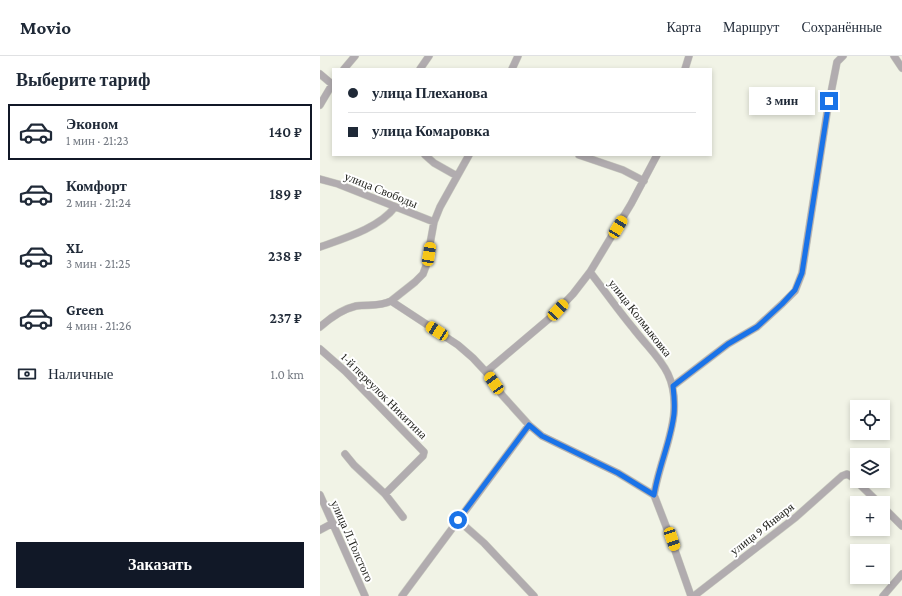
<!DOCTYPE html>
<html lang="ru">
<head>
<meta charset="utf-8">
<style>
  :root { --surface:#fff; --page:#f2f2f3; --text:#1f2937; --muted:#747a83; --line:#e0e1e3; --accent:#111827 }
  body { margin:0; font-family:"Crimson Pro",serif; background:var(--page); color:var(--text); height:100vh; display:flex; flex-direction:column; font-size:15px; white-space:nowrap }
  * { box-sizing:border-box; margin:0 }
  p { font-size:13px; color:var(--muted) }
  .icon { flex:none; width:22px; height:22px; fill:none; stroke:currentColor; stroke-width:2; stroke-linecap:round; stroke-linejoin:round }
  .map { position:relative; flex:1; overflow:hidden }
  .panel { display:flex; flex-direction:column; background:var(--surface); width:320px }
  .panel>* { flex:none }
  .top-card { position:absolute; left:12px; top:12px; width:380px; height:88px; border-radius:0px; box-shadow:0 2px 6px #0003; display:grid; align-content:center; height:88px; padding:0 16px; background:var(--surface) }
  .fabs { position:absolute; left:530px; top:344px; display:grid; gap:8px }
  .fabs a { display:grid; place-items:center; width:40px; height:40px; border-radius:0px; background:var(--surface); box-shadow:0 2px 6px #0003; font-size:20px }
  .end { position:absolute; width:18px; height:18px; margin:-9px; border:5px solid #1a73e8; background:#fff; box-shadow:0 0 0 2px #fff }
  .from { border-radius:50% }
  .bubble { position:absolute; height:28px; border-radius:0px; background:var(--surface); box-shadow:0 2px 6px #0003; font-size:13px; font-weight:600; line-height:28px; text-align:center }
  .car { position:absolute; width:12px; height:24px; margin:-12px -6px; border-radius:5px; box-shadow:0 0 3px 1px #0007; background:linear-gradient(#f5c518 24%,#345 0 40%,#f5c518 0 76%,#345 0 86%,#f5c518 0) }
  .top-card b { display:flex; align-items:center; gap:14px; height:38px; font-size:15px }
  .top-card b+b { border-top:1px solid var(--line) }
  .top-card i { width:10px; height:10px; background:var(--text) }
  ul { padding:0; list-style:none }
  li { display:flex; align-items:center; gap:12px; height:56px; margin:0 8px 6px; padding:0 8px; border:2px solid transparent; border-radius:0px }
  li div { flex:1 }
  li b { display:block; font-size:15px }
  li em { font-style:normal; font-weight:600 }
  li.current { border-color:var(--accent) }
  li>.icon { width:36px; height:36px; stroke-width:1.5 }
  h2 { padding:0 16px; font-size:18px; line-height:48px }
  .pay { display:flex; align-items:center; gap:10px; height:44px; padding:0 16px; font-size:15px }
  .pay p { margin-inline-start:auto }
  .primary-button { display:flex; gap:8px; margin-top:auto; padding:8px 16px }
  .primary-button a { flex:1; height:46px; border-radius:0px; background:var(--accent); color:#fff; font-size:16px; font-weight:600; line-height:46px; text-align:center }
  header { display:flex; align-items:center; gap:24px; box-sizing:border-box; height:56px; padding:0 20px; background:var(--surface); border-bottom:1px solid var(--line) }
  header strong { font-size:19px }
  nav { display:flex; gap:22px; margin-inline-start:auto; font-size:14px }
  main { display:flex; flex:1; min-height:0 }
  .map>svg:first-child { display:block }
</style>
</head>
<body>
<header>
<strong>Movio</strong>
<nav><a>Карта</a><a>Маршрут</a><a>Сохранённые</a></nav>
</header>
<main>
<section class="panel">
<h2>Выберите тариф</h2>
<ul>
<li class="current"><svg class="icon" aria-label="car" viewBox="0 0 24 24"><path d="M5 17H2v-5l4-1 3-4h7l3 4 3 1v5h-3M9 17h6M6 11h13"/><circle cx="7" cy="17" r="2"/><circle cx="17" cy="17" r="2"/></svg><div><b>Эконом</b><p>1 мин · 21:23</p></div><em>140 ₽</em></li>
<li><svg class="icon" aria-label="car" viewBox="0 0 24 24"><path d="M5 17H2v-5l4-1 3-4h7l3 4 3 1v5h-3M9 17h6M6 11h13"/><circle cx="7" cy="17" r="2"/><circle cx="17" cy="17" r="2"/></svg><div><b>Комфорт</b><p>2 мин · 21:24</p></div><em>189 ₽</em></li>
<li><svg class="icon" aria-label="car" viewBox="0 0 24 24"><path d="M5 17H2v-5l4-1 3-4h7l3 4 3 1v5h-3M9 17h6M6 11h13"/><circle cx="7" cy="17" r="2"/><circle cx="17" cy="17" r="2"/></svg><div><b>XL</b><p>3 мин · 21:25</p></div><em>238 ₽</em></li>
<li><svg class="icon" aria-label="car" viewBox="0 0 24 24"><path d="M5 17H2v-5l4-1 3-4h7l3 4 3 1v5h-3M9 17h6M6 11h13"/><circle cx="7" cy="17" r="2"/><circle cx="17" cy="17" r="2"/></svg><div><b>Green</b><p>4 мин · 21:26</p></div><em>237 ₽</em></li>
</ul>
<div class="pay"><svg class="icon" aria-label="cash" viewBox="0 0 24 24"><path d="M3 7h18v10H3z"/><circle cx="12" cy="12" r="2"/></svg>Наличные<p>1.0 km</p></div>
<div class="primary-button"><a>Заказать</a></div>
</section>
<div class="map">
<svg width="582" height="540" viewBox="0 0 582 540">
  <rect width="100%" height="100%" fill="#f1f3e6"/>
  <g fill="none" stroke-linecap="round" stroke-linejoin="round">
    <g stroke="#cccec2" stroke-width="8">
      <path id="minor" d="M574,0L582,12
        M24,13L35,0
        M100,13L109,0
        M192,13L198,0
        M365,13L369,0
        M0,18L13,29
        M0,49L13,27
        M105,99L114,107L137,120
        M259,99L303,114L324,125
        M0,123L18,128L114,166
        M0,191C25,182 59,172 75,151
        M270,216C284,234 298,254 313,272C336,302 357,314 354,356C352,383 338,412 334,439
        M71,245L95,226L103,218L106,210L114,166L120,151L149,99
        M0,271C10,262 23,253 36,250C48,248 59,251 71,245L138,289L153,302L166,316L182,339L209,369L222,380L298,417L334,439L351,483L371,540
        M0,293L25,315L104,396L103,400L65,438L34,409L25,398
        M166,316L231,261L253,238L270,216L311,148L337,99
        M353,330L408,288L437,271L462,248L475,235L482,217L507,57L517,6L523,0
        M65,438L83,461
        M0,439L45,540
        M563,451L582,470
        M138,464L164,487L214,540
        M0,474L13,467
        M82,540L209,369
        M374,540L476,461L522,420L527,418L532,421L559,447
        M563,540L582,518"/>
    </g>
    <use href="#minor" stroke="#b1acaf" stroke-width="7"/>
  </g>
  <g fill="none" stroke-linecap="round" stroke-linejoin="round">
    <path stroke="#1a73e8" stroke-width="5" d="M138,464L209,369L222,380L298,417L334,439C338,412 351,385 354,358C355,348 354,339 353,330L408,288L437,271L462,248L475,234L482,217L509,45"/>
  </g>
  <g text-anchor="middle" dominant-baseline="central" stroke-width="4" stroke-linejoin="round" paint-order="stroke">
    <g font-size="12" fill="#23241f" stroke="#fff">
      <text transform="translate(61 134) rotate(22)">улица Свободы</text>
      <text transform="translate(320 262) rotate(52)">улица Колмыковка</text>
      <text transform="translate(64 340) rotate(45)">1-й переулок Никитина</text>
      <text transform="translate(442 473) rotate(-38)">улица 9 Января</text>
      <text transform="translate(32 485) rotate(66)">улица Л.Толстого</text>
    </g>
  </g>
</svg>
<div class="fabs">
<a><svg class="icon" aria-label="locate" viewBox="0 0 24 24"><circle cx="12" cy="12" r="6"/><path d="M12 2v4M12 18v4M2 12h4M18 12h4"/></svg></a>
<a><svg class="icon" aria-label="layers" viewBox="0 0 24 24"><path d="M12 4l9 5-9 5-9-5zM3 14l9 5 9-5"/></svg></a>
<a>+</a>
<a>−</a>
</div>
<i class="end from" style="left:138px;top:464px"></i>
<i class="end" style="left:509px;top:45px"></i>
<div class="bubble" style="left:429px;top:31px;width:66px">3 мин</div>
<i class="car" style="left:298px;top:171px;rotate:31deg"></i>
<i class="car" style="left:109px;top:198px;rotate:9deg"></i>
<i class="car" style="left:238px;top:254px;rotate:43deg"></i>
<i class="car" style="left:117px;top:275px;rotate:303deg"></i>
<i class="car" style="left:174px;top:327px;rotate:325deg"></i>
<i class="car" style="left:352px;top:483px;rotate:161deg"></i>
<div class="top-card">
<b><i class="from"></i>улица Плеханова</b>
<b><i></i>улица Комаровка</b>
</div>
</div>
</main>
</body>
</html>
